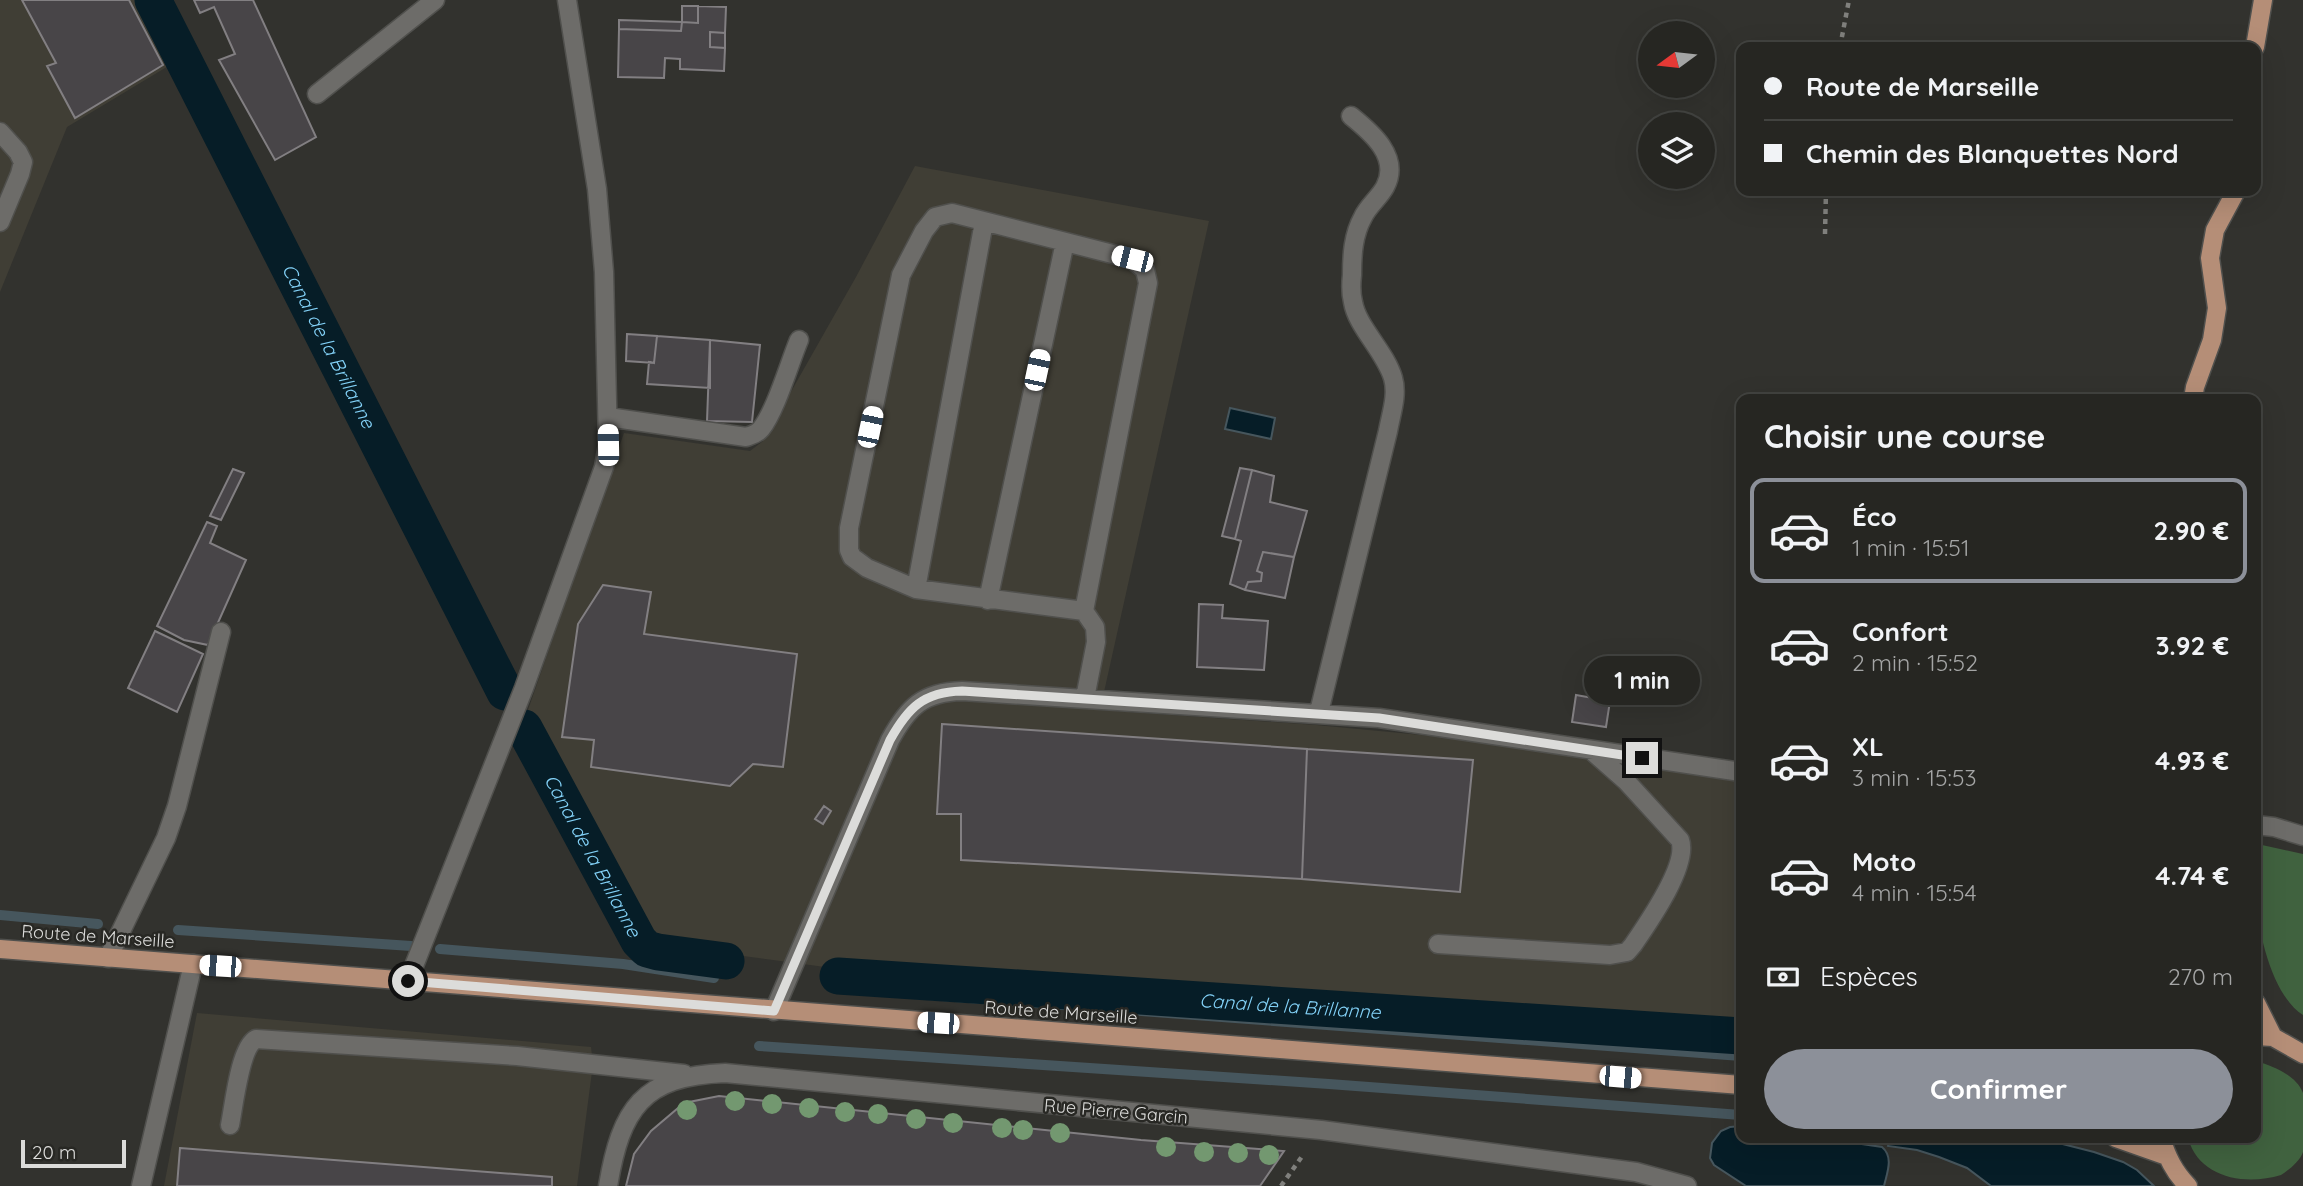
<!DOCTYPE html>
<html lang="fr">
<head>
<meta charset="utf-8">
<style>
  :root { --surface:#262622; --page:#32322f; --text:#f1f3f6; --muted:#a4a5a5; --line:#424340; --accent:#8c9099 }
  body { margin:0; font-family:Quicksand,sans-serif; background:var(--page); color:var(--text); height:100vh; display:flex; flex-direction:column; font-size:26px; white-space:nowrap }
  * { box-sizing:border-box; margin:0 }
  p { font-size:23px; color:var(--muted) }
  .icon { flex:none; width:38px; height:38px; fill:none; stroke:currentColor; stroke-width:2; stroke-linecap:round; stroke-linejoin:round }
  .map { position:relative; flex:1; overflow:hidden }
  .side { position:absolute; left:1736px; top:394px; width:525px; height:749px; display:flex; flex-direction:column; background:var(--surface); border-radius:14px; box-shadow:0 7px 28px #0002,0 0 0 2px var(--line) }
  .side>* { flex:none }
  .banner { position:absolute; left:1736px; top:42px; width:525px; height:154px; border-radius:14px; box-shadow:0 7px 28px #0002,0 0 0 2px var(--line); display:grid; align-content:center; height:154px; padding:0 28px; background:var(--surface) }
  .needle { width:46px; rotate:255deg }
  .controls { position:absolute; left:1638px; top:21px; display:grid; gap:14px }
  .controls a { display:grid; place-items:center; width:77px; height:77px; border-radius:50%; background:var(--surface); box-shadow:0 7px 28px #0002,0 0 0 2px var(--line); font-size:35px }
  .scale { position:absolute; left:21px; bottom:18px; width:105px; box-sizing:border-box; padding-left:7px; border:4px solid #dcdcda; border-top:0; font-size:19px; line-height:24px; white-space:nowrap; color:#dcdcda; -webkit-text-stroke:5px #282824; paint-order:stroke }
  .end { position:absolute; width:32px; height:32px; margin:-16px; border:9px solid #dcdcda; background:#111; box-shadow:0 0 0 4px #111 }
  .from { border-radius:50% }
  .bubble { position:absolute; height:49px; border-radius:24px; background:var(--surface); box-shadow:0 7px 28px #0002,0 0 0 2px var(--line); font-size:23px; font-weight:800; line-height:49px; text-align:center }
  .car { position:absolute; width:21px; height:42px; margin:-21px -10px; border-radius:9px; box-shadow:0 0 5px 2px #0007; background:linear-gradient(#fff 24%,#345 0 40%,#fff 0 76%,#345 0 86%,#fff 0) }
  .banner b { display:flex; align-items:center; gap:24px; height:66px; font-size:26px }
  .banner b+b { border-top:2px solid var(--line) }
  .banner i { width:18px; height:18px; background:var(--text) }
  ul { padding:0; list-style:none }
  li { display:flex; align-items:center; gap:21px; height:105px; margin:0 14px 10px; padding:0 14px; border:4px solid transparent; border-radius:14px }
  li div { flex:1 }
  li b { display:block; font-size:26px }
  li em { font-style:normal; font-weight:800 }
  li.active { border-color:var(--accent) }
  li>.icon { width:63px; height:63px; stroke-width:1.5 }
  h2 { padding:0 28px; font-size:32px; line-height:84px }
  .pay { display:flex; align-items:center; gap:18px; height:77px; padding:0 28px; font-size:26px }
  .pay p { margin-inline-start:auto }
  .button { display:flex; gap:14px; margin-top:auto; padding:14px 28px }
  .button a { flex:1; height:80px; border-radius:42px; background:var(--accent); color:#fff; font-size:28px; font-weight:800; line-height:80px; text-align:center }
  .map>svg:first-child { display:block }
</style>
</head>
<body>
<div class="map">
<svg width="2303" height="1186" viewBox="0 0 2303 1186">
  <rect width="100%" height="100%" fill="#32322e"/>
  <path fill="#403e35" d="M0,0H137L170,65L67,127L0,292Z
    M915,166L1209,221L1100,710L1316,725L1453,738L1741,781V1024L840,969L653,944L528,710L624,433L750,451L763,441L856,277Z
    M197,1013L591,1047L593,1064L577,1186H164Z"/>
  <path fill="#40623f" d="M2262,845L2303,854V1015C2273,996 2259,936 2256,901C2254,883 2256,864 2256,846Z
    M2256,1061C2273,1066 2296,1075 2303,1093C2303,1099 2303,1109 2303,1115C2303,1125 2303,1142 2303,1152C2300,1161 2289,1170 2281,1175C2245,1186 2199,1178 2188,1138H2256Z"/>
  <path fill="#061d27" stroke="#46565d" stroke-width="2" d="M1230,408L1275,418L1271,439L1225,429Z
    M1741,1126V1138H1821L1882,1147C1894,1157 1887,1173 1884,1186H1746L1714,1165L1710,1158L1712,1143L1721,1131L1730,1127Z
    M1890,1138H2039L2094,1152L2123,1162L2137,1170L2154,1186H1991L1967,1168L1939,1157L1917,1150L1888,1146Z"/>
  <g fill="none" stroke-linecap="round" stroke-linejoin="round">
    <path stroke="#46565d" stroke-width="10" d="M0,915L98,924
      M178,930L411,946
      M440,949L623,964L714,978
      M848,989L1741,1056
      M759,1046L1329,1084L1741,1115"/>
    <g stroke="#061d27" stroke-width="37">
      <path id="s1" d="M153,0L505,692"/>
      <path id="s2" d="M524,728L639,941L647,949L658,952L726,961"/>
      <path id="s3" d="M838,976L1741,1036"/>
    </g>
  </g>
  <path fill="#484548" stroke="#827f82" stroke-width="2" d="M22,0H129L163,65L75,118L47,66L56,63Z
    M194,0H253L316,137L275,160L219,60L235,54L214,7L200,13Z
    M682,6H698V23L682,22Z
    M698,6L726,7L725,33L710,32V47L725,48L724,71L680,69V59L665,58L664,78L618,77L619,29L681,31L682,22L698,23Z
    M619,20L682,22L681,31L619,29Z
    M710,32L725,33V48L710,47Z
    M627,334L657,336L654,363L626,361Z
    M657,336L710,340V388L647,384L649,362L654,363Z
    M710,340L760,345L752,422L707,421Z
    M1240,468L1252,470L1235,539L1222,536Z
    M233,469L244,473L221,520L210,516Z
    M1252,470L1274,476L1270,502L1307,511L1294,557L1263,552L1257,571L1262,573L1261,581L1248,582L1245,590L1230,584L1241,541L1235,539Z
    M207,522L217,526L210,543L246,560L208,645L184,640L157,626Z
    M1263,552L1294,557L1285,598L1245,590L1248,582L1261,581L1262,573L1257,571Z
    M603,585L651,592L644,634L797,654L783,767L753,764L730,786L591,767L594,740L562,737L578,624Z
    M1199,604L1223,605L1222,618L1268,621L1264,670L1197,667Z
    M155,631L203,654L177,712L128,688Z
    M1576,695L1610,701L1606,727L1572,722Z
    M942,724L1307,749L1302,879L961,860V814H937Z
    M1307,749L1473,760L1460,892L1302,879Z
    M824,806L831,811L823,824L815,819Z
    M719,1096L1141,1140L1284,1151L1260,1186H626L634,1154L651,1131L684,1103Z
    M180,1148L552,1177V1186H177Z"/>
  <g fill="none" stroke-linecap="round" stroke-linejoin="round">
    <g stroke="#50504d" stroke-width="21">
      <path id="minor" d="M317,94L435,0
        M0,132L18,152L23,162L20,174L0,222
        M608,417L746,437C752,435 757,434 761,429C776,410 789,364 799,340
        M916,589L984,222
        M988,600L1065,242
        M1084,611L1148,283L1145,270L1132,259L952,213L935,217L924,231L901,275L849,528V550L852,557L867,568L916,589L1084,611L1095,627L1096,642L1085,698
        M1319,712L1388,431C1391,414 1398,395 1393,378C1385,351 1357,327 1353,302C1351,294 1351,284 1352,275C1352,255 1353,235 1363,217C1368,206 1379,198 1385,187C1401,157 1371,132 1351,116
        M2256,825L2274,827L2303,836
        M1438,944L1610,955L1627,952L1633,945C1648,923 1689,865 1680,840L1626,781L1592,751
        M108,958L166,838L177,806L221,632
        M408,981L524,688L604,467L608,445L604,272L597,189L567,0
        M774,1011L890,740C908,707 923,692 962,691L1379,718L1741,772
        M230,1125C234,1105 240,1047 256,1039L517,1056L684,1074
        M141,1186L193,964
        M608,1186C621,1109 642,1076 725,1073L1321,1130L1636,1172L1687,1186"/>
    </g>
    <g stroke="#50504d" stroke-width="21">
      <path id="major" d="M2255,47L2263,0
        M2193,399L2195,387L2212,340L2217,308L2210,258L2215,230L2236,191
        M0,949L1741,1085
        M2256,1003L2273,1037
        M2256,1036L2273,1037L2303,1054
        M2116,1138L2167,1156
        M2161,1138C2167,1157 2174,1172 2188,1186"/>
    </g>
    <path stroke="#80807d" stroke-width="4.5" stroke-dasharray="5 5" stroke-linecap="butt" d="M1840,47L1849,0
      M1825,234L1826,191
      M1281,1186L1303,1155"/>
    <use href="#minor" stroke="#6d6c69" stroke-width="18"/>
    <use href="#major" stroke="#b58e77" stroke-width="18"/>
  </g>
  <g fill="#739870">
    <circle cx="735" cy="1101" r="10"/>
    <circle cx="772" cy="1104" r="10"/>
    <circle cx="809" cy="1108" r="10"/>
    <circle cx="687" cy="1110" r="10"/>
    <circle cx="845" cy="1112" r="10"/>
    <circle cx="878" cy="1114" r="10"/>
    <circle cx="916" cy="1119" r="10"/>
    <circle cx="953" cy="1123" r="10"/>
    <circle cx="1002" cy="1128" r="10"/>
    <circle cx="1023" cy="1130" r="10"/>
    <circle cx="1060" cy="1133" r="10"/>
    <circle cx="1166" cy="1147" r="10"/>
    <circle cx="1204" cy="1152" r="10"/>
    <circle cx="1238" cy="1153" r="10"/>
    <circle cx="1269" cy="1155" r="10"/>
  </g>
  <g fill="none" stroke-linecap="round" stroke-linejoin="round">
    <path stroke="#dcdcda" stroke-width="9" d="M408,981L774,1011L890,740C908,708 923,692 962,691L1379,718L1642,758"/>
  </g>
  <g text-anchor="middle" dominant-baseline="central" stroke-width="5" stroke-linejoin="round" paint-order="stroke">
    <g font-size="18" fill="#dcdcda" stroke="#282824">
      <text transform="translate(98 936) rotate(4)">Route de Marseille</text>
      <text transform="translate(1061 1012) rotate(4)">Route de Marseille</text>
      <text transform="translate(1116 1111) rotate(5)">Rue Pierre Garcin</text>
    </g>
    <g font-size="19" font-style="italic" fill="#83d2f8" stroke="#282824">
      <text stroke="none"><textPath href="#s1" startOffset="388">Canal de la Brillanne</textPath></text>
      <text stroke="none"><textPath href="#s2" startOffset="145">Canal de la Brillanne</textPath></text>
      <text stroke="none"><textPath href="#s3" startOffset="453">Canal de la Brillanne</textPath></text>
    </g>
  </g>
</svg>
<div class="controls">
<a><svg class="needle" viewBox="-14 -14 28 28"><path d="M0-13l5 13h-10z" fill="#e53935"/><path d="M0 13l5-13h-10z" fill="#a4a5a5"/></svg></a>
<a><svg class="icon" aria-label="layers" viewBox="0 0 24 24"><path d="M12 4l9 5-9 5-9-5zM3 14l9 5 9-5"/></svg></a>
</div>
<div class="scale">20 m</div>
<i class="end from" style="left:408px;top:981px"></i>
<i class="end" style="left:1642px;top:758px"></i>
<div class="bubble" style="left:1584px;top:656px;width:116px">1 min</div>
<i class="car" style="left:1132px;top:259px;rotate:284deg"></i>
<i class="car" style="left:1037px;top:370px;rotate:12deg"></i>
<i class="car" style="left:870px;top:427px;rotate:12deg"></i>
<i class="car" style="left:608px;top:445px;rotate:359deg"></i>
<i class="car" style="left:220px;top:966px;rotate:274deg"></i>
<i class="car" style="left:938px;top:1023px;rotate:274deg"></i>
<i class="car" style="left:1620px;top:1077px;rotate:95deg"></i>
<div class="banner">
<b><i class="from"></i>Route de Marseille</b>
<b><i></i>Chemin des Blanquettes Nord</b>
</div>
<section class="side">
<h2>Choisir une course</h2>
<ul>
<li class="active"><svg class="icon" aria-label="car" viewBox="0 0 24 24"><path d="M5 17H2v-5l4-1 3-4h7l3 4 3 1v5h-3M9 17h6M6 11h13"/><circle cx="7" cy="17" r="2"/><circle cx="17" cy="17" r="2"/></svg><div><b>Éco</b><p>1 min · 15:51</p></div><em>2.90 €</em></li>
<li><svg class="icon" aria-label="car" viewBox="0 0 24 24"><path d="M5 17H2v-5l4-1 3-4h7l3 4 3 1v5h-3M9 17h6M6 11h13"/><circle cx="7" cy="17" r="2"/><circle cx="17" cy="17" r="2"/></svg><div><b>Confort</b><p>2 min · 15:52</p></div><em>3.92 €</em></li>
<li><svg class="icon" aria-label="car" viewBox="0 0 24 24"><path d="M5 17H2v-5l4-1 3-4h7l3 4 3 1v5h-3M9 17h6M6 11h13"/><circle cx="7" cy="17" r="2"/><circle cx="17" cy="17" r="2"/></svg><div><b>XL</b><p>3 min · 15:53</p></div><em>4.93 €</em></li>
<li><svg class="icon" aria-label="car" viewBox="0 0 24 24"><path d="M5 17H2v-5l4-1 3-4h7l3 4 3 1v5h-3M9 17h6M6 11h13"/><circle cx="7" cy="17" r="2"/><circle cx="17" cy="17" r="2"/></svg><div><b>Moto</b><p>4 min · 15:54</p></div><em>4.74 €</em></li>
</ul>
<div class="pay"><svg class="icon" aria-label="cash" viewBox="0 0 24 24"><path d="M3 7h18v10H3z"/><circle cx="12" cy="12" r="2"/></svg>Espèces<p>270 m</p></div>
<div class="button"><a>Confirmer</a></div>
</section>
</div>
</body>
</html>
